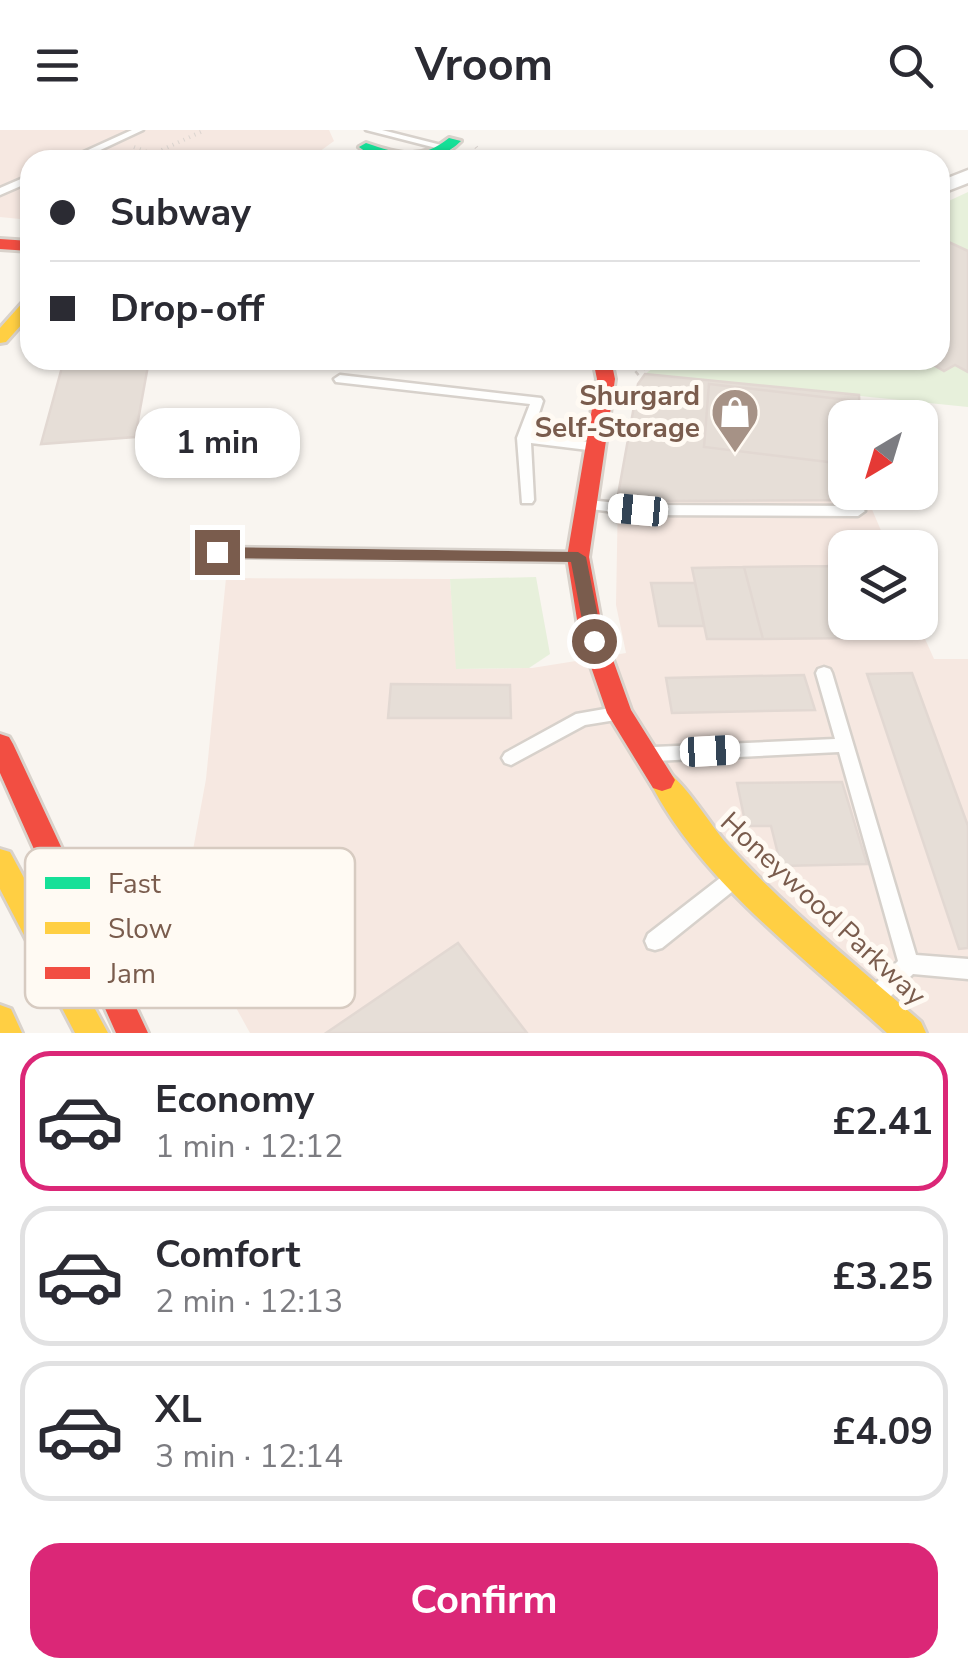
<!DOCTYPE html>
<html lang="en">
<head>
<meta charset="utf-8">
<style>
  :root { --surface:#fff; --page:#f7f7f7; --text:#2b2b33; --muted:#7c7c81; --line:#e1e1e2; --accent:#db2777 }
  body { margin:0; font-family:"Nunito Sans",sans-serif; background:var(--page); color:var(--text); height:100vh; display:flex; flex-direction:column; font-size:38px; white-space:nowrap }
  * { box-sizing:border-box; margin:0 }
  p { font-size:32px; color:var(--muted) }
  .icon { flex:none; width:55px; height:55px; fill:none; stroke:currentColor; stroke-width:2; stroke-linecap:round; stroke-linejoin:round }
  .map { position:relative; height:903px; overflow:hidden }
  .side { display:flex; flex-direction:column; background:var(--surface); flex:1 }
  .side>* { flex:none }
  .banner { position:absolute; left:20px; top:20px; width:930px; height:220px; border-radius:30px; box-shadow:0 2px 8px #0004; display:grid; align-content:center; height:220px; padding:0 30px; background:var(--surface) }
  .needle { width:65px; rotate:218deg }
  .buttons { position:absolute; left:828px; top:270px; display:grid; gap:20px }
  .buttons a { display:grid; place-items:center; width:110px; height:110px; border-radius:20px; background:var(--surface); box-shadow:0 2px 8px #0004; font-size:50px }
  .end { position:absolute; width:45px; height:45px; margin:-22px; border:12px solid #7a5c4d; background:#fff; box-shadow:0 0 0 5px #fff }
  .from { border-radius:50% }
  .bubble { position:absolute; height:70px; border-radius:30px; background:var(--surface); box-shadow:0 2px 8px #0004; font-size:32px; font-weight:700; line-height:70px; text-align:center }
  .car { position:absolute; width:30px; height:60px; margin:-30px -15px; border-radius:12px; box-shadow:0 0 8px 2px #0007; background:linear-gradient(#fff 24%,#345 0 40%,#fff 0 76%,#345 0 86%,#fff 0) }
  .banner b { display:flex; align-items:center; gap:35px; height:95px; font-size:38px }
  .banner b+b { border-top:2px solid var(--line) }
  .banner i { width:25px; height:25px; background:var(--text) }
  ul { padding:18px 0 0; list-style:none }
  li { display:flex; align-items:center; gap:30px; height:140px; margin:0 20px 15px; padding:0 10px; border:5px solid var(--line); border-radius:30px }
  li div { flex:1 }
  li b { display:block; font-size:38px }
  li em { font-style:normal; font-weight:700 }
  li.active { border-color:var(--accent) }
  li>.icon { width:90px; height:90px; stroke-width:1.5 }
  .action { display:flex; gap:20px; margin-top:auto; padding:20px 30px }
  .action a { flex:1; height:115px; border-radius:30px; background:var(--accent); color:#fff; font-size:40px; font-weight:700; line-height:115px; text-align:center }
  header { display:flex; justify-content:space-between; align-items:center; height:130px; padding:0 30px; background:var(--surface); font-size:45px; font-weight:700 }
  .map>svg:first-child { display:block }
</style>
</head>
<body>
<header><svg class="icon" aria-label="menu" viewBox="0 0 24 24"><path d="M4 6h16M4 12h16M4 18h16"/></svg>Vroom<svg class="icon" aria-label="search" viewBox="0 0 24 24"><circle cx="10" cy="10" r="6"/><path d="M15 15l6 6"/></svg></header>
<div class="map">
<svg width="968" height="903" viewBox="0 0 968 903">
  <rect width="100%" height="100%" fill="#f9f5f0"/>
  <path fill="#f6e8e1" d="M0,0H329L334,11L308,30H30V90L0,87Z
    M645,244L859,265L845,288V362L865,363L888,417L845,418V492L918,493L934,529H968V903H250L182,780L206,649L226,448L450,449L457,539L532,538L626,523L616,475L618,365L638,254Z"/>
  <path fill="#e7f0db" d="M968,62V277L645,244L664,230H940V75Z
    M536,447L550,524L529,538L456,539L450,449Z"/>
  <path fill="#e6ded7" stroke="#e2d8d2" stroke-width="2.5" d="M940,108L968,121V242L955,235L944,241L925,230H940Z
    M64,230H149L135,307L41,314Z
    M645,244L859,265L860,288H845V362H865L868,370L657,371L618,365L638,254Z
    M709,254L849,270L845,334L704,317Z
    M829,436L853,508L763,509L744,437Z
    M829,436H845V484Z
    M744,437L763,509H707L692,438Z
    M651,453H695L704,496H659Z
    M848,492H907L913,508H853Z
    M912,543L968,696V818L959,819L867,544Z
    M804,545L815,580L672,583L666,548Z
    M391,554L510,555L511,588H388Z
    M842,652L867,734L781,736L771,696H746L737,653Z
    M458,813L527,903H326Z"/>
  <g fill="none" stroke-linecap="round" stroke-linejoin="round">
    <g stroke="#d7d1cb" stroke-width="5">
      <path id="lane" d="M132,0H143L79,30H66Z
        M366,0H382L453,18L448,21Z
        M30,45V52L0,65V58Z
        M340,245L541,268L543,271L532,305L596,313L603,317L596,321L531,313L534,370L532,373H522L517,308L530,274L336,252L334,249Z
        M588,370L638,375L858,376L865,381L858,386L638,385L583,378L581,375Z
        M217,417L574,422L581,427L574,432L217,427L210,422Z
        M824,537L830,539L832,543L916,825L968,829V849L913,844L887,870L880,873L873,870L870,863L873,856L898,831L839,622L654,631L648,629L645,624L648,619L654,617L835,609L816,543L818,539Z
        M616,577L622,579L624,584L622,589L585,595L511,635L505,633L502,628L505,623L576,584Z
        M731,742L738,745L741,751L738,757L662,818L655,820L648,818L645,811L648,804L724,745Z"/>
    </g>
    <g stroke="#d7d1cb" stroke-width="5">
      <path id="street" d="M968,40V53L940,64V51Z"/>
    </g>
    <g stroke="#d9d2cb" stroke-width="6">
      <path id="fast" d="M449,8L461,11C437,36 387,39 359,17L366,13C398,24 421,31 449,8Z"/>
    </g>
    <g stroke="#d9d2cb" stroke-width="6">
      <path id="slow" d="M30,170V185L6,212L0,213V198L24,171Z
        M662,639C681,646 711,696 727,714C786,779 855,834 921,892L926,903H887C806,829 698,749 649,650L653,642Z
        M0,719L10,722L108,903H75L0,759Z
        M0,875L11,879L22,903H0Z"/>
    </g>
    <g stroke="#d9d2cb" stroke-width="6">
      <path id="jam" d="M0,109L30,111V121L0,119Z
        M593,230H611L615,249L589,427L603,502L631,580L675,650L671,658L662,661L653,658L607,583L579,502L567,427L597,249Z
        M0,604L9,607L13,614L148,903H116L0,643Z"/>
    </g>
    <path stroke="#dcd5d0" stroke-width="4" stroke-dasharray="1 5" stroke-linecap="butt" d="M134,17L169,30
      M476,17L486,30
      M140,30L205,0"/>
    <path stroke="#dcd5d0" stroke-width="5" stroke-dasharray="2.5 6" stroke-linecap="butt" d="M636,244L653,230"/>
    <use href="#lane" fill="#fefefd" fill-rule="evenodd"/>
    <use href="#street" fill="#fefefd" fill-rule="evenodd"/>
    <use href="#fast" fill="#16e098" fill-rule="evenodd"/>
    <use href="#slow" fill="#ffcf43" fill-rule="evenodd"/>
    <use href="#jam" fill="#f24e42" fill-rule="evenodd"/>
  </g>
  <path fill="#7a5c4d" d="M217,417L578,422L586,427L603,511L594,517L586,511L571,432L217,428L209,422Z"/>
  <defs>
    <g id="shop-pin" transform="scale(2.5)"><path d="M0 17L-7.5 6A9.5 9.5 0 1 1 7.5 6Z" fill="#a69286" stroke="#fffaf3"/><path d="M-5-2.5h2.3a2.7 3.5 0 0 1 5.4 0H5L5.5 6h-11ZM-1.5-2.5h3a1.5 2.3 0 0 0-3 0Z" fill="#fff"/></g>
  </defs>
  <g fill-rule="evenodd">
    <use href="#shop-pin" x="735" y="282"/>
  </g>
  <g text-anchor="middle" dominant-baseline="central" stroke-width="10" stroke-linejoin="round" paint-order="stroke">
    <g font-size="28" font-weight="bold" fill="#7a5c4d" stroke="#fffaf3" text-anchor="end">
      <text x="700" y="266">Shurgard<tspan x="700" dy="32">Self-Storage</tspan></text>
    </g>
    <g font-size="28" fill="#7a5c4d" stroke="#fffaf3">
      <text transform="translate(823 779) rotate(43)">Honeywood Parkway</text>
    </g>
  </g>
  <rect x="25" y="718" width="330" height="160" rx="15" fill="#fffaf3" stroke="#d7cbc1" stroke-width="2.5"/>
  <rect x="45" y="747" width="45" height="12" fill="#16e098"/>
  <rect x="45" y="792" width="45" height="12" fill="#ffcf43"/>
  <rect x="45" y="837" width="45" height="12" fill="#f24e42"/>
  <g font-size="28" fill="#7a5c4d">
    <text x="108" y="763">Fast</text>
    <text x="108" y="808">Slow</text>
    <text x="108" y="853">Jam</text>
  </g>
</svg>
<div class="buttons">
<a><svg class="needle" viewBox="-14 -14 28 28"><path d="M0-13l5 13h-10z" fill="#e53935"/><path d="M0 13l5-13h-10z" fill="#7c7c81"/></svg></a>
<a><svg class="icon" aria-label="layers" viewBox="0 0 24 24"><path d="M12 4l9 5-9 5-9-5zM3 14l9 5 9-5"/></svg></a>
</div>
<i class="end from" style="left:594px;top:511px"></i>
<i class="end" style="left:217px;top:422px"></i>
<div class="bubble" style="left:135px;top:278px;width:165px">1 min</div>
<i class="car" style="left:638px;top:380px;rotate:275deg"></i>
<i class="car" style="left:710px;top:621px;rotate:87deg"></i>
<div class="banner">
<b><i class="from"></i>Subway</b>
<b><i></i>Drop-off</b>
</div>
</div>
<section class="side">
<ul>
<li class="active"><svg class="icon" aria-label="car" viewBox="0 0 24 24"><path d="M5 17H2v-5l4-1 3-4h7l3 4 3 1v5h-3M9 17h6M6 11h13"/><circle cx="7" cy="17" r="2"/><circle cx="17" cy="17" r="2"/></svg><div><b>Economy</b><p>1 min · 12:12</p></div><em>£2.41</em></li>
<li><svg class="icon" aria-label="car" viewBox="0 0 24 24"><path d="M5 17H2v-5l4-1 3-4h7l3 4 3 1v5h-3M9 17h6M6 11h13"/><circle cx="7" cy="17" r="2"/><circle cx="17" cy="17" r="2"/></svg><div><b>Comfort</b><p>2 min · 12:13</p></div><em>£3.25</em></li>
<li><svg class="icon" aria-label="car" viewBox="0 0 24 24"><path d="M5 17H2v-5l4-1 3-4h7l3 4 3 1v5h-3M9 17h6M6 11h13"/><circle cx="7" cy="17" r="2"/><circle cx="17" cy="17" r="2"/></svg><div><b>XL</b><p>3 min · 12:14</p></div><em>£4.09</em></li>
</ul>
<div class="action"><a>Confirm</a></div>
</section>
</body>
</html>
